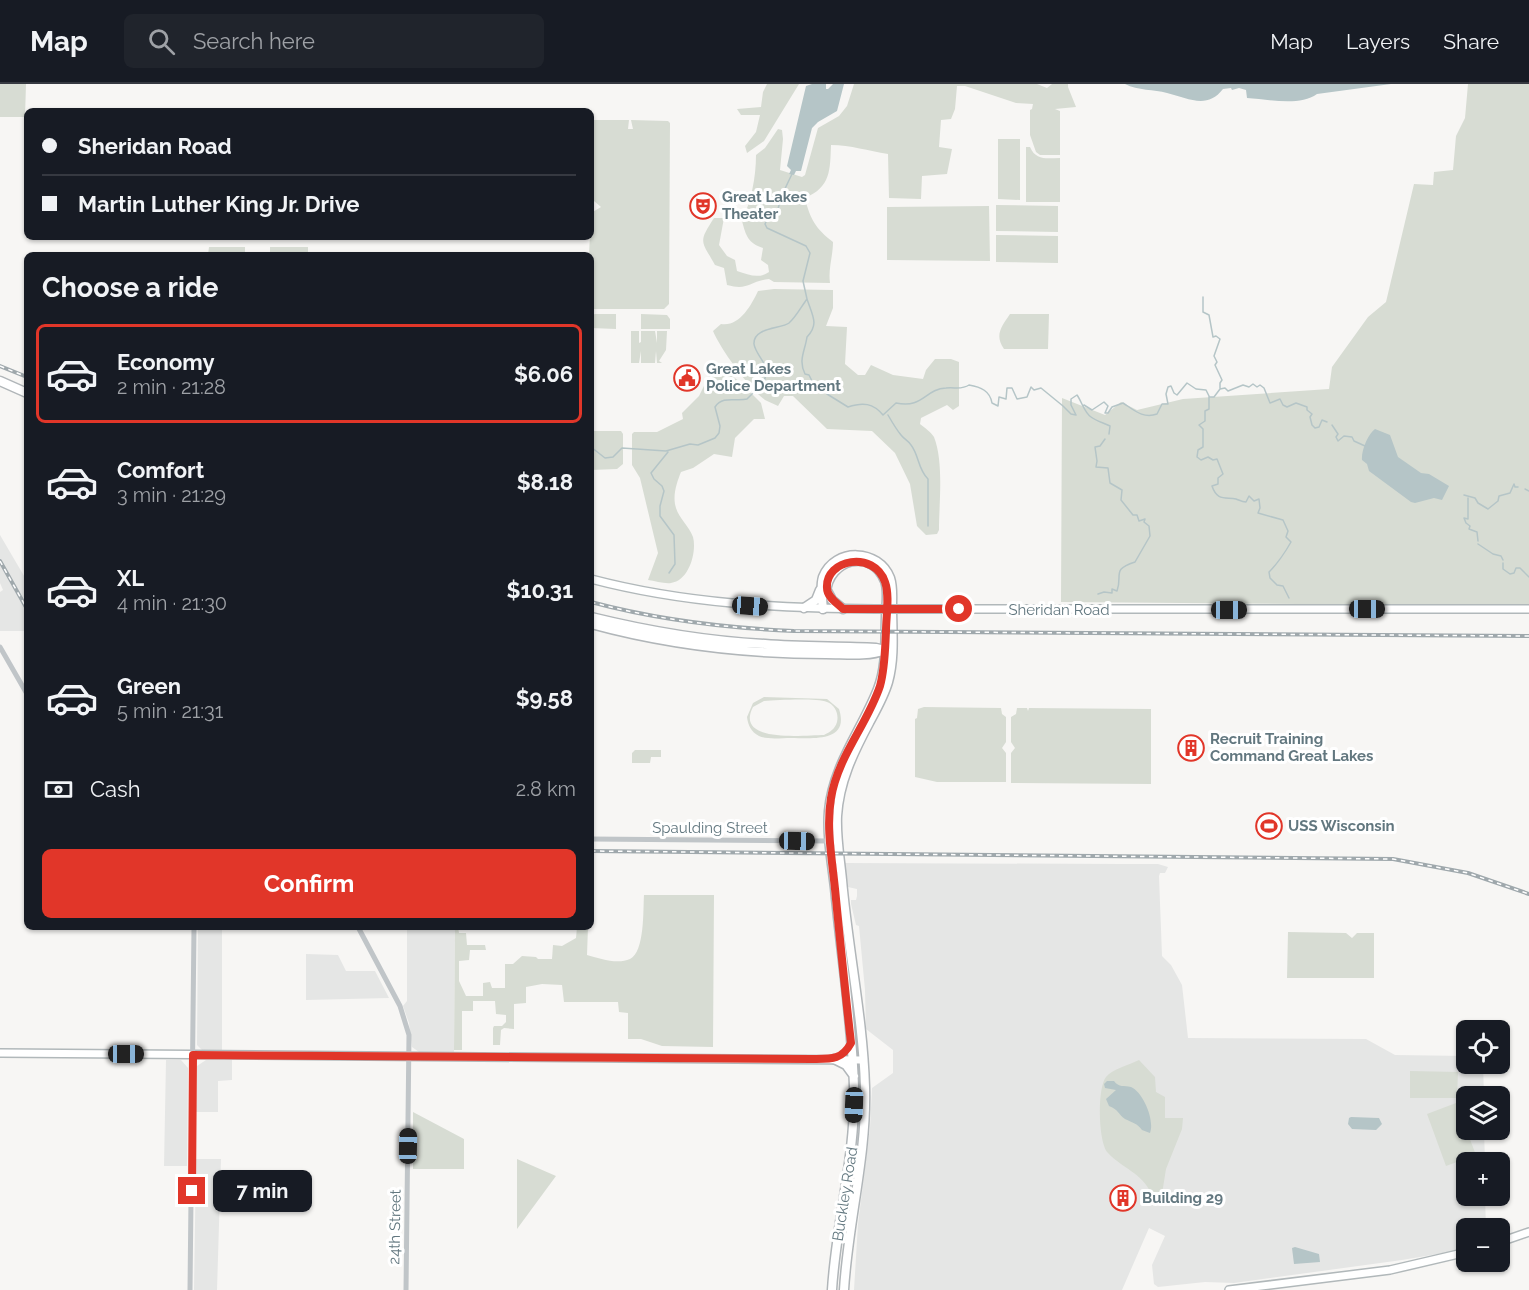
<!DOCTYPE html>
<html lang="en">
<head>
<meta charset="utf-8">
<style>
  :root { --surface:#171b24; --page:#20242c; --text:#f1f3f6; --muted:#9ea1a6; --line:#363941; --accent:#e13629 }
  body { margin:0; font-family:Raleway,sans-serif; background:var(--page); color:var(--text); height:100vh; display:flex; flex-direction:column; font-size:22px; white-space:nowrap }
  * { box-sizing:border-box; margin:0 }
  p { font-size:20px; color:var(--muted) }
  .icon { flex:none; width:33px; height:33px; fill:none; stroke:currentColor; stroke-width:2; stroke-linecap:round; stroke-linejoin:round }
  .map { position:relative; flex:1; overflow:hidden }
  .sheet { position:absolute; left:24px; top:168px; width:570px; height:678px; display:flex; flex-direction:column; background:var(--surface); border-radius:9px; box-shadow:0 2px 4px #0004 }
  .sheet>* { flex:none }
  .hud { position:absolute; left:24px; top:24px; width:570px; height:132px; border-radius:9px; box-shadow:0 2px 4px #0004; display:grid; align-content:center; height:132px; padding:0 18px; background:var(--surface) }
  .fabs { position:absolute; left:1456px; top:936px; display:grid; gap:12px }
  .fabs a { display:grid; place-items:center; width:54px; height:54px; border-radius:9px; background:var(--surface); box-shadow:0 2px 4px #0004; font-size:30px }
  .end { position:absolute; width:27px; height:27px; margin:-14px; border:8px solid #e13629; background:#fff; box-shadow:0 0 0 3px #fff }
  .from { border-radius:50% }
  .bubble { position:absolute; height:42px; border-radius:9px; background:var(--surface); box-shadow:0 2px 4px #0004; font-size:20px; font-weight:700; line-height:42px; text-align:center }
  .car { position:absolute; width:18px; height:36px; margin:-18px -9px; border-radius:8px; box-shadow:0 0 4px 2px #0007; background:linear-gradient(#222 24%,#8ab4d8 0 40%,#222 0 76%,#8ab4d8 0 86%,#222 0) }
  .hud b { display:flex; align-items:center; gap:21px; height:57px; font-size:22px }
  .hud b+b { border-top:2px solid var(--line) }
  .hud i { width:15px; height:15px; background:var(--text) }
  ul { padding:0; list-style:none }
  li { display:flex; align-items:center; gap:18px; height:99px; margin:0 12px 9px; padding:0 6px; border:3px solid transparent; border-radius:9px }
  li div { flex:1 }
  li b { display:block; font-size:22px }
  li em { font-style:normal; font-weight:700 }
  li.active { border-color:var(--accent) }
  li>.icon { width:54px; height:54px; stroke-width:1.5 }
  h2 { padding:0 18px; font-size:27px; line-height:72px }
  .pay { display:flex; align-items:center; gap:15px; height:66px; padding:0 18px; font-size:22px }
  .pay p { margin-inline-start:auto }
  .button { display:flex; gap:12px; margin-top:auto; padding:12px 18px }
  .button a { flex:1; height:69px; border-radius:9px; background:var(--accent); color:#fff; font-size:24px; font-weight:700; line-height:69px; text-align:center }
  header { display:flex; align-items:center; gap:36px; box-sizing:border-box; height:84px; padding:0 30px; background:var(--surface); border-bottom:2px solid var(--line) }
  header strong { font-size:28px }
  nav { display:flex; gap:33px; margin-inline-start:auto; font-size:21px }
  .search { width:420px; height:54px; background:var(--page); display:flex; align-items:center; gap:15px; box-sizing:border-box; padding:0 21px; border-radius:9px; color:var(--muted); font-size:22px }
  .map>svg:first-child { display:block }
</style>
</head>
<body>
<header>
<strong>Map</strong>
<div class="search"><svg class="icon" aria-label="search" viewBox="0 0 24 24"><circle cx="10" cy="10" r="6"/><path d="M15 15l6 6"/></svg>Search here</div>
<nav><a>Map</a><a>Layers</a><a>Share</a></nav>
</header>
<div class="map">
<svg width="1529" height="1206" viewBox="0 0 1529 1206">
  <rect width="100%" height="100%" fill="#f7f6f4"/>
  <path fill="#e5e6e5" d="M0,451L27,497V547H0V508L3,506L0,499Z
    M844,779L1122,780H1158L1168,783L1165,789H1160L1159,792L1162,872L1171,881L1182,901L1188,954L1366,955L1395,971L1467,972V980H1483L1484,1012H1467V1046H1484L1485,1078H1467V1112H1485L1486,1144H1467V1165L1402,1176L1234,1199L1205,1198L1158,1203L1154,1200L1152,1181L1165,1152L1149,1144L1122,1206H854L858,1140L870,1044L872,1004L893,989V966L866,945L865,906L859,842L856,841L851,820V816H856L857,812V805L848,803Z
    M198,843H222V968H204L197,961Z
    M407,843H455L454,968H419L412,963L409,939L403,922L407,917Z
    M306,870L338,871L346,887H375L389,914L306,916Z
    M166,976H181L188,984L187,1082H164Z
    M206,976H232V996L218,997V1028H196L197,982Z
    M196,1075H221L217,1206H194Z"/>
  <path fill="#d7dcd3" fill-rule="evenodd" d="M0,0H26L25,33H0Z
    M767,0H799L764,57L747,69L745,62L756,48L760,31H741L737,25L761,23L763,8Z
    M854,0H1037L1047,4L1052,0H1068V3L1076,23L1055,25L1060,27V71H1040L1036,68L1030,51V26L1032,25L1033,20L1016,19L965,2H957L955,25L951,35L941,36L939,63L952,65L947,90L922,92L921,115L889,114L888,70C868,67 851,61 831,61C830,86 831,103 805,114C810,135 816,145 833,158C833,172 828,185 830,199L774,198L769,195C749,197 749,207 727,201L724,184L715,181C701,156 698,159 714,134H724L719,161L727,172L735,176L737,187C749,191 759,195 769,188L768,181L761,176L763,164C748,159 746,152 742,137C751,117 756,94 756,71L765,64L778,45L782,46L783,55L780,86L802,93L805,91L818,44L839,32L847,22Z
    M1468,0H1529V522L1061,518L1062,314L1105,331L1121,318L1137,326L1183,315L1329,305L1332,283L1368,233L1386,218L1414,100L1433,101L1434,88L1453,86L1456,52L1465,34Z
    M594,36H629L628,45H633L631,36L668,37L670,39L669,220L664,225H591V171H589L591,129L601,123L594,117H591V38Z
    M998,55H1020V116L998,115Z
    M1026,63H1030C1036,77 1047,74 1060,74V118H1026Z
    M996,121L1058,122V148L996,147Z
    M989,122L990,177L887,176V123Z
    M996,151L1058,152V179L996,178Z
    M335,153H483V156L335,155Z
    M209,163H245V171H208Z
    M270,163H308V171H270Z
    M774,205L833,206V224L826,242L847,243L845,280L858,291H865L871,281L893,291L923,295L926,286L935,275H951L959,278V322L953,326L947,321L921,334L920,340C925,344 931,348 934,353C944,379 939,418 939,446L937,450L926,451L917,442L910,400L895,369L872,347L827,345L793,312H784L778,322C774,320 769,318 765,316C749,304 721,266 713,247L721,240C739,243 751,222 758,207Z
    M595,230H616V245L591,244V231Z
    M641,230L667,231L670,235V245H641Z
    M1010,230H1049L1048,265H1004C994,251 1002,242 1010,230Z
    M631,247H639V259L641,258V247H655L657,259V247H667L666,266L659,277L662,279H657L656,267L655,279H641V267L639,279H631Z
    M713,284L727,288L740,298L761,319L765,335H754L735,354L732,373L714,370L693,384L681,388C677,398 672,412 676,424C679,434 689,442 693,453C697,468 689,497 671,499C665,500 655,497 648,496L658,469L640,394L632,381V350L634,348H657L683,335L682,329L699,312Z
    M591,347H621L623,350V380L617,385L591,386Z
    M764,613L827,615L839,625C850,659 812,654 791,654C781,654 768,656 759,652C751,648 748,641 747,633L753,619ZM764,617C778,616 816,614 827,618C835,621 839,630 837,638C835,645 830,648 824,651C805,651 734,660 753,623Z
    M924,623L1001,624L1002,630L1006,633V658L1002,664L1006,669V698H937L915,693V635L917,634L918,625Z
    M1017,624H1027L1028,627L1029,624L1151,625V700L1011,699V669L1015,664L1011,658V633L1016,630Z
    M635,666H661V673H651L650,679H632V669Z
    M644,811H714L713,963L662,962L641,955H628V929L619,928L618,918H564L562,901L542,900L526,903V919L514,920V945L504,944L501,946L500,961H493V944L494,942H502L506,938V931L496,930L495,917H473V927H462V966H454L455,843H458L459,849H466L467,861H485L486,866H470L469,876L459,877V897L466,912H483V899L490,898L492,904H505V880H513L522,872L536,873L538,875H552L553,861L562,862L576,854L577,843H588L587,871C599,874 617,881 630,875C645,868 643,825 644,811Z
    M1288,848L1346,849L1352,854L1357,849H1374V894H1287Z
    M1139,976L1155,993L1156,1008L1165,1013V1034H1183L1182,1045L1166,1085L1162,1110L1151,1109C1142,1089 1122,1084 1108,1069C1098,1059 1097,1004 1106,993C1112,985 1129,981 1139,976Z
    M1410,987L1458,988L1457,1014H1410Z
    M1456,1019L1476,1071L1446,1082L1427,1030Z
    M413,1028L464,1055V1085H413Z
    M517,1075L556,1092L517,1145Z"/>
  <path fill="#b5c5c7" d="M812,0H826V5H828L833,0H844L837,27L818,38L812,44L801,87H796L794,91L789,90L791,86L787,82L806,2Z
    M1125,0H1391L1317,10C1299,23 1268,15 1247,14L1246,6L1239,4L1232,6L1231,4L1223,5C1207,26 1188,14 1167,9C1154,5 1138,7 1125,0Z
    M1375,345L1390,351L1398,373L1421,389L1429,390L1449,402L1442,416L1434,414L1415,419L1411,418L1369,387L1367,380L1362,376C1361,367 1368,350 1375,345Z
    M1107,997H1114C1119,1004 1124,1001 1131,1003C1143,1008 1155,1036 1150,1049L1142,1046C1137,1039 1133,1039 1125,1035C1118,1030 1119,1026 1109,1022L1106,1015L1116,1006L1105,1004L1104,1000Z
    M1351,1033L1379,1034L1382,1040L1376,1046L1352,1045L1348,1040L1349,1034Z
    M1295,1163L1319,1170L1320,1178L1294,1180L1292,1164Z"/>
  <g fill="none" stroke-linecap="round" stroke-linejoin="round">
    <path stroke="#b5c5c7" stroke-width="1.5" d="M1203,213V228L1209,231L1213,253L1216,252L1220,255L1214,272L1217,278L1215,281L1222,296L1220,299V304
      M807,215C813,233 819,240 807,253C805,267 798,276 805,290L809,291L813,299L822,302L827,310L848,323C863,318 873,319 883,331L896,319C923,325 925,305 946,304C955,303 962,306 969,301C981,303 990,307 992,319L998,322L999,313L1006,315L1007,304H1012L1017,315L1027,313L1031,303L1034,306L1041,304L1063,322L1071,330L1076,331L1071,321V315L1077,311C1082,318 1084,328 1091,333C1096,337 1104,339 1110,342L1109,350
      M1210,313H1214L1220,305L1225,304L1228,307L1243,301L1249,303L1253,300L1257,303L1260,301L1264,304L1270,319L1280,315L1283,321L1287,323L1296,319L1307,323V326L1312,330L1310,333L1312,341L1315,344L1319,343L1322,336L1327,338
      M1084,321L1092,326L1104,318L1108,322L1105,329H1108L1112,323L1123,319C1134,326 1143,335 1157,330L1162,320H1168L1166,310L1168,303L1171,302L1174,309L1177,311L1187,299L1196,305L1206,306L1209,312V325L1205,327V337L1199,341L1203,345V363L1198,366L1197,373L1201,376L1208,373L1213,376L1217,375L1223,390L1218,394V400L1212,402C1217,417 1225,413 1236,415C1239,416 1242,418 1246,418L1249,412L1254,417L1259,415L1260,424L1258,429L1283,436L1288,447L1286,453L1291,458C1286,467 1276,481 1269,488L1270,494L1277,501L1283,502L1289,514
      M888,331C892,338 896,345 901,351C904,355 909,357 911,361C919,371 918,386 928,395V442
      M1332,341L1338,350L1336,353L1338,357L1344,352L1352,353L1354,357L1365,362
      M591,363L605,374L613,373L622,364L666,367L690,360L698,361L715,354L719,349L720,342L715,323C723,311 736,318 747,315L764,298L767,286C764,277 755,268 754,260C753,243 781,245 789,239C796,233 801,223 807,215L803,197L810,169L806,162L767,144L765,140L769,132L777,129L781,113L792,90
      M668,368L651,389L654,395L662,402L664,407L660,422V432L674,451L675,480L669,489
      M1525,405L1529,407
      M1464,411L1475,414L1478,419L1488,425L1498,417L1499,412L1510,409L1514,400L1515,403H1518
      M1468,414V435L1464,434L1466,439L1470,442L1469,445L1477,448L1478,457
      M1478,460L1493,470L1501,472L1503,476
      M1503,479V485L1510,490L1514,489L1516,484H1520L1529,493
      M1098,510L1104,508L1112,509V505L1117,507C1123,490 1111,486 1135,478L1150,452L1149,442L1144,438L1145,435L1139,437L1137,431H1133L1121,416L1122,406L1110,399L1108,384L1096,383L1097,377L1095,363L1100,362L1105,355"/>
    <g stroke="#b1b8ba" stroke-width="10">
      <path id="major" d="M591,495C686,520 778,524 875,525
        M904,525H1529
        M0,969L863,976
        M1500,1158L1529,1148
        M1229,1206L1390,1186L1467,1168"/>
    </g>
    <g stroke="#b1b6b9" stroke-width="11">
      <path id="highway" d="M0,297L27,309
        M826,505L832,516L843,525
        M826,509C828,475 872,463 885,497C889,507 886,522 886,533C885,557 887,582 878,605C862,646 833,681 829,727C827,752 832,778 835,804C841,870 852,936 854,1003C856,1072 836,1138 832,1206
        M804,524L816,516L820,506
        M823,525C822,515 820,503 823,493C835,463 879,465 890,494C893,503 892,512 892,521C892,546 895,573 888,598C884,612 876,626 869,639C853,669 839,698 837,732C836,754 840,775 842,796C848,865 863,934 865,1003C867,1072 848,1138 844,1206
        M591,533C648,547 706,557 765,560C802,563 839,562 876,564L889,567
        M591,540C668,561 747,570 826,570C846,570 867,573 885,566
        M834,975L846,981L854,992"/>
    </g>
    <path stroke="#c0c5c8" stroke-width="5" d="M0,563L27,610
      M591,755L830,757
      M358,843L400,922L409,951L406,1206
      M190,1206L194,843"/>
    <use href="#major" stroke="#fff" stroke-width="7"/>
    <use href="#highway" stroke="#fff" stroke-width="8"/>
    <g stroke="#9fa8ac" stroke-width="4">
      <path id="rail" d="M0,282L27,293
        M0,477L27,525
        M591,518C658,536 726,544 794,547L1529,552
        M591,767L1393,775L1468,789L1529,810"/>
    </g>
    <use href="#rail" stroke="#fff" stroke-width="1.5" stroke-dasharray="4.5" stroke-linecap="butt"/>
    <g stroke="#b1b8ba" stroke-width="10" stroke-linecap="butt">
      <path id="major-bridge" d="M875,525H904"/>
    </g>
    <use href="#major-bridge" stroke="#fff" stroke-width="7"/>
  </g>
  <g fill="none" stroke-linecap="round" stroke-linejoin="round">
    <path stroke="#e13629" stroke-width="8" d="M192,1107L193,971L813,975C831,975 842,976 851,959C845,907 840,856 835,805C832,775 826,744 831,714C838,672 867,641 880,602C885,584 885,565 886,547C886,532 890,512 885,498C874,466 825,475 827,504C827,513 837,519 843,525C882,525 920,525 959,525"/>
  </g>
  <defs>
    <g id="theatre-ring" transform="scale(1.35)"><circle r="9.5" fill="#fff" stroke="#e13629" stroke-width="1.5"/><path d="M-5-5.5Q0-4 5-5.5V0Q5 5 0 6Q-5 5-5 0ZM-3.3-2.5H-1v1.5H-3.3ZM1-2.5H3.3v1.5H1ZM-2.8 1Q0 5.5 2.8 1Z" fill="#e13629"/></g>
    <g id="civic-ring" transform="scale(1.35)"><circle r="9.5" fill="#fff" stroke="#e13629" stroke-width="1.5"/><path d="M-.6-6.5H3V-4.5H.6V-3L4-1V1h2V6H-6V1h2V-1L-.6-3ZM-1.2 2.5V6h2.4V2.5Z" fill="#e13629"/></g>
    <g id="building-ring" transform="scale(1.35)"><circle r="9.5" fill="#fff" stroke="#e13629" stroke-width="1.5"/><path d="M-4-6H4V6H1V3H-1V6H-4ZM-2.5-4.3h1.7v1.8h-1.7ZM.8-4.3h1.7v1.8H.8ZM-2.5-1h1.7V.8h-1.7ZM.8-1h1.7V.8H.8Z" fill="#e13629"/></g>
    <g id="stadium-ring" transform="scale(1.35)"><circle r="9.5" fill="#fff" stroke="#e13629" stroke-width="1.5"/><path d="M0-5a6.5 5 0 1 0 0 10a6.5 5 0 1 0 0-10ZM-3.5-1.8h7v3.6h-7Z" fill="#e13629"/></g>
  </defs>
  <g fill-rule="evenodd">
    <use href="#theatre-ring" x="703" y="122"/>
    <use href="#civic-ring" x="687" y="294"/>
    <use href="#building-ring" x="1191" y="664"/>
    <use href="#stadium-ring" x="1269" y="742"/>
    <use href="#building-ring" x="1123" y="1114"/>
  </g>
  <g text-anchor="middle" dominant-baseline="central" stroke-width="6" stroke-linejoin="round" paint-order="stroke">
    <g font-size="15" font-weight="bold" fill="#62777f" stroke="#fff" text-anchor="start">
      <text x="722" y="113">Great Lakes<tspan x="722" dy="17">Theater</tspan></text>
      <text x="706" y="285">Great Lakes<tspan x="706" dy="17">Police Department</tspan></text>
      <text x="1210" y="655">Recruit Training<tspan x="1210" dy="17">Command Great Lakes</tspan></text>
      <text x="1288" y="742">USS Wisconsin</text>
      <text x="1142" y="1114">Building 29</text>
    </g>
    <g font-size="15" fill="#62777f" stroke="#fff">
      <text x="1059" y="526">Sheridan Road</text>
      <text x="710" y="744">Spaulding Street</text>
      <text transform="translate(845 1110) rotate(-81)">Buckley Road</text>
      <text transform="translate(395 1143) rotate(-89)">24th Street</text>
    </g>
  </g>
</svg>
<div class="fabs">
<a><svg class="icon" aria-label="locate" viewBox="0 0 24 24"><circle cx="12" cy="12" r="6"/><path d="M12 2v4M12 18v4M2 12h4M18 12h4"/></svg></a>
<a><svg class="icon" aria-label="layers" viewBox="0 0 24 24"><path d="M12 4l9 5-9 5-9-5zM3 14l9 5 9-5"/></svg></a>
<a>+</a>
<a>−</a>
</div>
<i class="end from" style="left:959px;top:525px"></i>
<i class="end" style="left:192px;top:1107px"></i>
<div class="bubble" style="left:213px;top:1086px;width:99px">7 min</div>
<i class="car" style="left:750px;top:522px;rotate:94deg"></i>
<i class="car" style="left:1367px;top:525px;rotate:90deg"></i>
<i class="car" style="left:1229px;top:526px;rotate:90deg"></i>
<i class="car" style="left:797px;top:757px;rotate:91deg"></i>
<i class="car" style="left:126px;top:970px;rotate:90deg"></i>
<i class="car" style="left:854px;top:1021px;rotate:182deg"></i>
<i class="car" style="left:408px;top:1062px;rotate:1deg"></i>
<div class="hud">
<b><i class="from"></i>Sheridan Road</b>
<b><i></i>Martin Luther King Jr. Drive</b>
</div>
<section class="sheet">
<h2>Choose a ride</h2>
<ul>
<li class="active"><svg class="icon" aria-label="car" viewBox="0 0 24 24"><path d="M5 17H2v-5l4-1 3-4h7l3 4 3 1v5h-3M9 17h6M6 11h13"/><circle cx="7" cy="17" r="2"/><circle cx="17" cy="17" r="2"/></svg><div><b>Economy</b><p>2 min · 21:28</p></div><em>$6.06</em></li>
<li><svg class="icon" aria-label="car" viewBox="0 0 24 24"><path d="M5 17H2v-5l4-1 3-4h7l3 4 3 1v5h-3M9 17h6M6 11h13"/><circle cx="7" cy="17" r="2"/><circle cx="17" cy="17" r="2"/></svg><div><b>Comfort</b><p>3 min · 21:29</p></div><em>$8.18</em></li>
<li><svg class="icon" aria-label="car" viewBox="0 0 24 24"><path d="M5 17H2v-5l4-1 3-4h7l3 4 3 1v5h-3M9 17h6M6 11h13"/><circle cx="7" cy="17" r="2"/><circle cx="17" cy="17" r="2"/></svg><div><b>XL</b><p>4 min · 21:30</p></div><em>$10.31</em></li>
<li><svg class="icon" aria-label="car" viewBox="0 0 24 24"><path d="M5 17H2v-5l4-1 3-4h7l3 4 3 1v5h-3M9 17h6M6 11h13"/><circle cx="7" cy="17" r="2"/><circle cx="17" cy="17" r="2"/></svg><div><b>Green</b><p>5 min · 21:31</p></div><em>$9.58</em></li>
</ul>
<div class="pay"><svg class="icon" aria-label="cash" viewBox="0 0 24 24"><path d="M3 7h18v10H3z"/><circle cx="12" cy="12" r="2"/></svg>Cash<p>2.8 km</p></div>
<div class="button"><a>Confirm</a></div>
</section>
</div>
</body>
</html>
